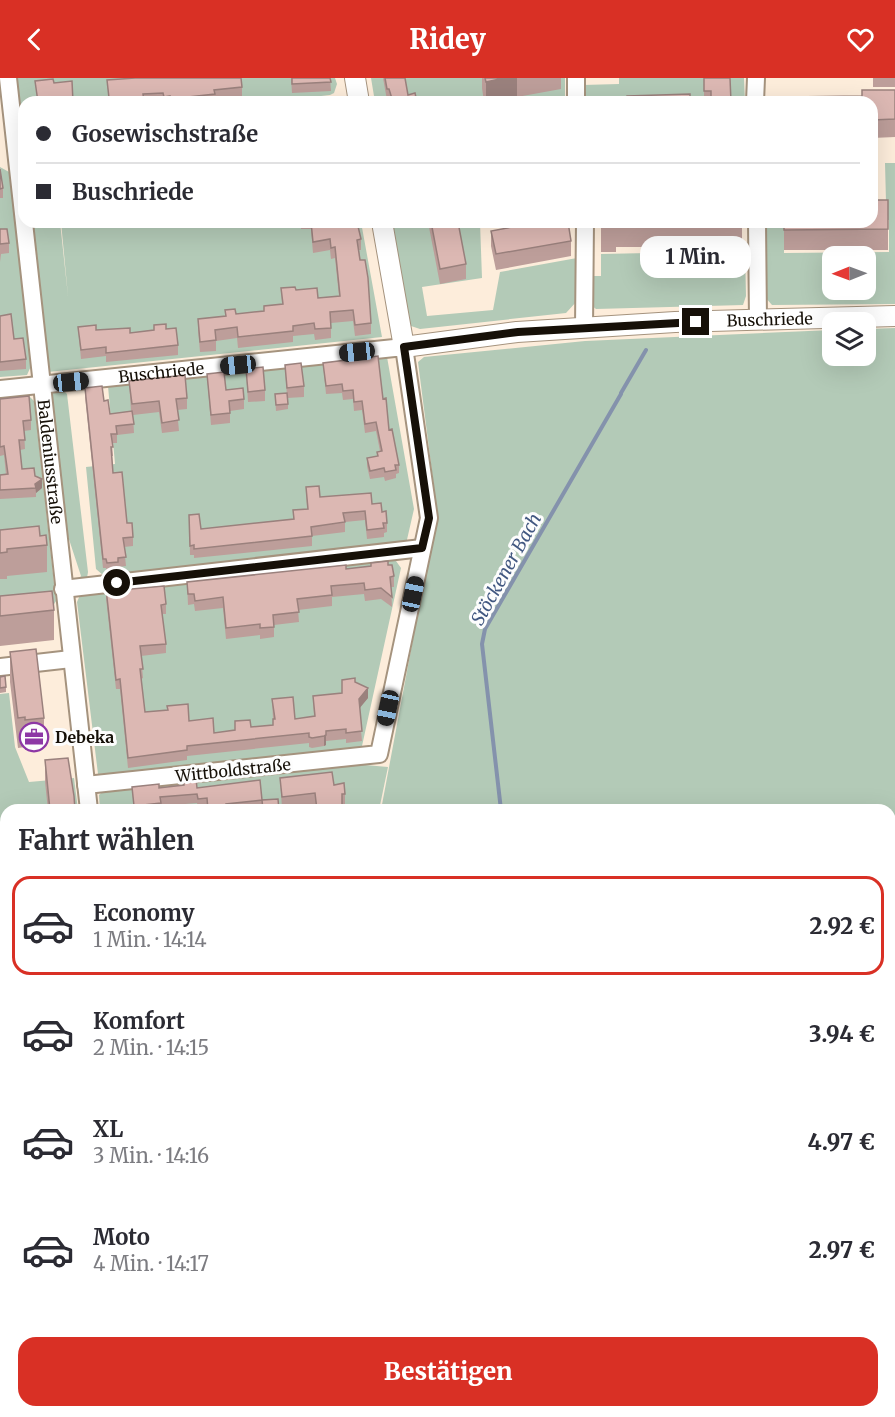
<!DOCTYPE html>
<html lang="de">
<head>
<meta charset="utf-8">
<style>
  :root { --surface:#fff; --page:#f2f2f3; --text:#2b2b33; --muted:#7c7c81; --line:#e1e1e2; --accent:#d93025 }
  body { margin:0; font-family:Merriweather,serif; background:var(--page); color:var(--text); height:100vh; display:flex; flex-direction:column; font-size:22px; white-space:nowrap }
  * { box-sizing:border-box; margin:0 }
  p { font-size:20px; color:var(--muted) }
  .icon { flex:none; width:33px; height:33px; fill:none; stroke:currentColor; stroke-width:2; stroke-linecap:round; stroke-linejoin:round }
  .map { position:relative; flex:1; overflow:hidden }
  .side { position:absolute; left:0px; top:726px; width:896px; height:614px; display:flex; flex-direction:column; background:var(--surface); border-radius:18px 18px 0 0; box-shadow:0 6px 24px #0002 }
  .side>* { flex:none }
  .hud { position:absolute; left:18px; top:18px; width:860px; height:132px; border-radius:18px; box-shadow:0 6px 24px #0002; display:grid; align-content:center; height:132px; padding:0 18px; background:var(--surface) }
  .needle { width:39px; rotate:269deg }
  .buttons { position:absolute; left:822px; top:168px; display:grid; gap:12px }
  .buttons a { display:grid; place-items:center; width:54px; height:54px; border-radius:12px; background:var(--surface); box-shadow:0 6px 24px #0002; font-size:30px }
  .end { position:absolute; width:27px; height:27px; margin:-14px; border:8px solid #161008; background:#fff; box-shadow:0 0 0 3px #fff }
  .from { border-radius:50% }
  .bubble { position:absolute; height:42px; border-radius:18px; background:var(--surface); box-shadow:0 6px 24px #0002; font-size:20px; font-weight:800; line-height:42px; text-align:center }
  .car { position:absolute; width:18px; height:36px; margin:-18px -9px; border-radius:8px; box-shadow:0 0 4px 2px #0007; background:linear-gradient(#222 24%,#8ab4d8 0 40%,#222 0 76%,#8ab4d8 0 86%,#222 0) }
  .hud b { display:flex; align-items:center; gap:21px; height:57px; font-size:22px }
  .hud b+b { border-top:2px solid var(--line) }
  .hud i { width:15px; height:15px; background:var(--text) }
  ul { padding:0; list-style:none }
  li { display:flex; align-items:center; gap:18px; height:99px; margin:0 12px 9px; padding:0 6px; border:3px solid transparent; border-radius:18px }
  li div { flex:1 }
  li b { display:block; font-size:22px }
  li em { font-style:normal; font-weight:800 }
  li.active { border-color:var(--accent) }
  li>.icon { width:54px; height:54px; stroke-width:1.5 }
  h2 { padding:0 18px; font-size:27px; line-height:72px }
  .action { display:flex; gap:12px; margin-top:auto; padding:12px 18px }
  .action a { flex:1; height:69px; border-radius:18px; background:var(--accent); color:#fff; font-size:24px; font-weight:800; line-height:69px; text-align:center }
  header { display:flex; justify-content:space-between; align-items:center; height:78px; padding:0 18px; background:var(--accent); color:#fff; font-size:27px; font-weight:800 }
  .map>svg:first-child { display:block }
</style>
</head>
<body>
<header><svg class="icon" aria-label="back" viewBox="0 0 24 24"><path d="M15 5l-7 7 7 7"/></svg>Ridey<svg class="icon" aria-label="heart" viewBox="0 0 24 24"><path d="M12 20l-8-8c-3-5 5-10 8-4 3-6 11-1 8 4z"/></svg></header>
<div class="map">
<svg width="895" height="1339" viewBox="0 0 895 1339">
  <rect width="100%" height="100%" fill="#fdeddb"/>
  <path fill="#b3cab7" fill-rule="evenodd" d="M16,0H335L337,6L334,15L330,17L268,24H24V49L20,40Z
    M371,0H565V24H375Z
    M619,0H744L745,24H583V7L619,6Z
    M885,85H895V226L772,227L765,219L764,145H784V175L889,174V142H872L886,124ZM832,178H866V212H832Z
    M0,89L9,94L31,288L27,297L0,299Z
    M32,144H60L68,218L61,144H361L382,259L48,294Z
    M390,144H480L482,200L422,209L427,238L493,232L500,194L577,180V223L566,235L420,251L411,248L408,240Z
    M745,173L746,218L743,227L596,231L591,227L590,198H601V176Z
    M895,250V874L890,885V732H381L437,433L418,284L424,279L585,263L832,252V278H866V251Z
    M387,279L414,431L406,466L104,498L96,491L86,389L115,386L108,308Z
    M64,313L67,316L88,494L87,500L84,502L79,501L81,498L65,449L50,314Z
    M28,317L34,323L56,523L53,528L0,537V320Z
    M392,483H396L401,490L362,668L357,672L120,698L113,695L98,696L77,524L80,517L85,515Z
    M9,615L15,669L29,704L74,700L78,732H6V1007L0,1010V616Z
    M354,686L388,689L379,732H100L99,717L103,713Z
    M6,1289V1334H70L74,1339H0V1293Z
    M190,1334H236L231,1339H194Z
    M240,1334H572L569,1339H235Z"/>
  <g fill="none" stroke-linecap="round" stroke-linejoin="round">
    <path stroke="#8492ac" stroke-width="4" d="M621,315L646,272
      M501,732L482,566L485,551L621,316
      M419,1339L422,1334"/>
    <g stroke="#a5937e" stroke-width="20">
      <g id="minor">
        <path id="s1" d="M8,0L89,732"/>
        <path d="M576,0V24"/>
        <path d="M755,24L756,0"/>
        <path d="M757,144L758,242"/>
        <path d="M584,250L585,144"/>
        <path id="s2" d="M0,311L404,269L429,440L379,676L86,707"/>
        <path d="M63,511L422,470"/>
        <path d="M0,589L71,581"/>
        <path d="M0,1044L6,1038"/>
        <path d="M890,1115H895"/>
        <path d="M739,1339L742,1334"/>
      </g>
    </g>
    <g stroke="#a5937e" stroke-width="22">
      <g id="tertiary">
        <path d="M355,0L359,24"/>
        <path id="s3" d="M382,144L404,269L517,254L675,244L895,238"/>
        <path d="M0,1100L6,1108"/>
        <path d="M169,1334L173,1339"/>
      </g>
    </g>
    <use href="#minor" stroke="#fff" stroke-width="16"/>
    <use href="#tertiary" stroke="#fff" stroke-width="20"/>
    <path stroke="#534b40" stroke-width="1.5" d="M0,1144L6,1153
      M125,1334L129,1339"/>
  </g>
  <path fill="#bd9e9a" d="M291,0H330L331,13L292,15Z
    M383,0H405L408,17L417,24H390L389,22H387Z
    M482,0H561V11L517,19V24H484L482,10Z
    M704,0H730L711,19H704Z
    M873,0H895V9H873Z
    M107,2L242,9V18L215,21V24H109Z
    M895,12V59L872,60V24L862,18Z
    M0,91L3,110V120H0V126Z
    M888,122V172H784V144Z
    M301,144H357L361,161V172H359L371,245V256L355,258L353,243L331,245V260L315,262L314,256L293,258V264L238,270L237,260L216,263V273L200,274L198,251V241L225,238V232L236,236L264,233V228L282,226L281,210L296,212L318,220L339,218L335,180L331,181L330,172L313,175L311,151H301Z
    M428,144H458L466,186V201L440,206Z
    M601,144H742V172H720L719,168H692V173H644L643,169H616V174H601Z
    M0,151L9,165V175L1,176L0,184Z
    M491,153L571,163V178L496,192L491,168Z
    M0,238L26,281V291L0,293Z
    M154,247L166,251L178,267V277L106,284V278L81,281L78,249L96,252L130,255L154,252Z
    M323,285L383,321L389,352L399,387V395L396,396V400L385,403L384,399L370,401L367,388V380L377,378V374L380,373L376,353L365,355L362,332L354,333L353,321L343,322L342,315L326,316Z
    M285,287L304,308V319L287,320Z
    M246,291L265,312V323L248,324Z
    M207,296L226,312L244,321V331L230,333V345L211,347Z
    M129,303L187,320V331L177,332L179,353L162,355L159,334L133,337L134,355L117,357V365H112L113,378H112L113,395L127,445L133,459V468L124,469L126,488L118,489V493L107,494L106,490H103L85,319V310L104,323L110,336L131,333Z
    M275,316L288,326V331L276,333Z
    M0,321L31,342V352L24,353L25,371L20,372L22,391L35,398L42,410L36,415V419L0,421V397H6L4,377L0,378Z
    M306,409L320,419L372,426L382,434L387,445V454L384,455V459L367,461L365,442L345,444V454L312,458V468L194,480V477H190L189,437L201,451L293,441V432L307,431Z
    M0,452L40,458L47,467V494L7,498V501H0Z
    M388,487L394,498V509H391L392,529L381,521L365,523L364,516L332,519V528L298,532L299,544L274,547V559L260,561V557L226,561L223,530L195,533L194,526L188,527L187,504Z
    M106,510L121,512L166,526V536H162L166,566V575L141,578L143,600L141,601L145,634L189,643L214,655L235,652V643L251,649L273,647V641L272,621L295,641L314,639L313,618L342,615L355,604L368,620L359,630L362,663L346,665V661L326,663V667L324,668L312,670L309,669V665L187,678V682L128,690L120,611H116L106,520Z
    M0,518L54,532V562L0,568Z
    M10,574L44,640V670L25,672V669L18,670L10,604Z
    M0,599L6,609V614L0,615Z
    M45,682L75,732H48L45,704Z
    M280,700L334,707L345,716V727H342V732H316L315,726L282,730Z
    M132,709L197,710L262,722L279,732H262V730V732H207V730L198,731L197,725L161,728V732H134Z
    M6,805V851H0V806Z
    M0,880H6V925L0,926Z
    M895,909V982L890,981V916Z
    M890,1041H895V1081H890Z
    M890,1116H895V1159H890Z
    M895,1197V1241H890V1224H891Z
    M890,1256L895,1258V1300L890,1299Z
    M676,1334H701L699,1339Z"/>
  <path fill="#9a817d" d="M504,0H517V24H486V4Z
    M42,401V410L36,415L35,406Z
    M368,610V620L359,631V621Z
    M326,657V667L324,668V658Z"/>
  <path fill="#dcb8b3" stroke="#9a817d" stroke-width="1.5" d="M135,0H241L242,9L214,12L215,16L170,21V18L164,19L163,15L143,16L144,24H113L112,20H109L107,2Z
    M292,0H330L331,4L292,6Z
    M385,0H405L408,17L415,15L417,24H393L389,11H387Z
    M485,0H504L486,4Z
    M704,0H730L731,24H711V13H704Z
    M53,1L54,5L72,3L73,24H38L35,3Z
    M862,12H895V41L872,42V24H789V19L862,18Z
    M690,16V24H627V18Z
    M0,91L3,110L0,111Z
    M872,122H888V151L784,152V144H872Z
    M311,144H357L361,161L357,162L360,182H365L368,200L371,245L355,247L353,232L330,234L331,250L315,251L314,245L293,248V253L238,259L237,249L215,252L216,262L200,264L198,241L226,238L225,232L235,231L236,236L264,233V228L283,226L281,210L295,209L296,212L317,210L318,220L340,218L335,169L331,170L330,161L313,164Z
    M431,144H458L466,186L440,191Z
    M539,144H568L571,163L496,176L491,153Z
    M0,151H7L9,165L0,166Z
    M11,236L14,261L23,260L26,281L0,284V238Z
    M166,246V251L176,250L178,267L106,275V269L81,272L78,249L96,247V252L130,250V255L154,252V247Z
    M378,278L383,321L386,320L389,352L392,351L399,387H395L396,392L385,394L384,390L370,393L367,380L378,378L377,374L382,373L376,344L365,346L362,323L354,324L353,312L343,313L342,306L326,308L323,285Z
    M301,285L304,308L287,310L285,287Z
    M263,289L265,312L248,314L246,291Z
    M224,294L226,312L243,310L244,321L229,323L230,335L211,337L207,296Z
    M185,297L187,320L176,321L179,342L162,345L159,323L132,326L129,303Z
    M102,308L104,323L108,322L110,336L132,333L134,346L116,348L117,356H111L113,369H111L113,395L122,394L127,445H132L133,459L123,460L126,479L118,480V484L107,485L106,481H103L85,310Z
    M287,315L288,326L276,327L275,316Z
    M29,318L31,342L23,343L25,362H19L22,391L34,390L35,398L42,401L35,406L36,410L0,412V397L8,396L4,368L0,369V321Z
    M319,408L320,419L371,415L372,426L381,425L382,434L386,433L387,445H383L384,450L367,452L365,433L343,435L345,444L311,449L312,458L194,471V467L190,468L189,437L199,436L201,451L294,441L293,432L308,431L306,409Z
    M39,448L40,458L46,457L47,467L7,471V474L0,475V452Z
    M388,483V487H392L394,498L390,499L392,519L381,510L365,512L364,505L331,508L332,517L297,521L299,534L273,537L274,549L260,550V546L226,550L223,519L195,523L194,516H188L187,504L346,487V491L371,488V485Z
    M121,508V512L164,508L166,526L161,527L166,566L140,568L143,591H140L145,634L168,632L167,628L188,626L189,643L213,640L214,655L235,652V643L250,642L251,649L273,647V641H275L272,621L293,619L295,641L315,638L313,618L342,615V602L355,600V604L368,610L359,621L362,653L346,655V651L326,653V657L324,658L312,660L309,659V655L187,668V672L128,680L120,601L116,602L106,510Z
    M52,513L54,532L0,538V518Z
    M36,571L44,640L25,642V639L18,640L10,574Z
    M5,598L6,609L0,610V599Z
    M68,680L74,718L75,732H50L45,682Z
    M332,694L334,707L344,705L345,716H342V732H317L315,715L282,719L280,700Z
    M196,701L197,710L260,702L262,722L226,726L227,732H208L207,720L198,721L197,716L160,719L161,725L134,728L132,709L159,706V710L184,707V703Z
    M278,721L279,732H263L262,722Z
    M6,805V829L0,830V806Z
    M0,880H6V903L0,904Z
    M895,909V961L890,960V916Z
    M890,1041H895V1066L890,1065Z
    M890,1116H895V1141H890Z
    M892,1197H895V1235H890V1224H891Z
    M890,1256L895,1258V1282L890,1281Z
    M707,1334H715L719,1335L717,1339H705Z
    M751,1334H860L880,1337L879,1339H750Z"/>
  <g fill="none" stroke-linecap="round" stroke-linejoin="round">
    <path stroke="#161008" stroke-width="8" d="M117,505L422,470L429,440L404,269L518,254L696,244"/>
  </g>
  <defs>
    <g id="office-ring" transform="scale(1.5)"><circle r="9.5" fill="#fdfdfd" stroke="#8d37a5" stroke-width="1.5"/><path d="M-6-3h4V-5.5h4V-3h4V5H-6ZM-1-4.5V-3h2v-1.5ZM-6 0V1H6V0Z" fill="#8d37a5"/></g>
  </defs>
  <g fill-rule="evenodd">
    <use href="#office-ring" x="34" y="659"/>
  </g>
  <g text-anchor="middle" dominant-baseline="central" stroke-width="6" stroke-linejoin="round" paint-order="stroke">
    <g font-size="16" fill="#161008" stroke="#fdfdfd">
      <text stroke="none"><textPath href="#s3" startOffset="494">Buschriede</textPath></text>
      <text stroke="none"><textPath href="#s2" startOffset="162">Buschriede</textPath></text>
      <text stroke="none"><textPath href="#s1" startOffset="386">Baldeniusstraße</textPath></text>
      <text transform="translate(233 692) rotate(-6)">Wittboldstraße</text>
    </g>
    <g font-size="16" font-weight="bold" fill="#161008" stroke="#fdfdfd" text-anchor="start">
      <text x="55" y="659">Debeka</text>
    </g>
    <g font-size="18" font-style="italic" fill="#425881" stroke="#fdfdfd">
      <text transform="translate(506 491) rotate(-61)">Stöckener Bach</text>
    </g>
  </g>
</svg>
<div class="buttons">
<a><svg class="needle" viewBox="-14 -14 28 28"><path d="M0-13l5 13h-10z" fill="#e53935"/><path d="M0 13l5-13h-10z" fill="#7c7c81"/></svg></a>
<a><svg class="icon" aria-label="layers" viewBox="0 0 24 24"><path d="M12 4l9 5-9 5-9-5zM3 14l9 5 9-5"/></svg></a>
</div>
<i class="end from" style="left:117px;top:505px"></i>
<i class="end" style="left:696px;top:244px"></i>
<div class="bubble" style="left:640px;top:158px;width:111px">1 Min.</div>
<i class="car" style="left:357px;top:274px;rotate:264deg"></i>
<i class="car" style="left:238px;top:287px;rotate:264deg"></i>
<i class="car" style="left:71px;top:304px;rotate:84deg"></i>
<i class="car" style="left:413px;top:516px;rotate:12deg"></i>
<i class="car" style="left:388px;top:630px;rotate:192deg"></i>
<div class="hud">
<b><i class="from"></i>Gosewischstraße</b>
<b><i></i>Buschriede</b>
</div>
<section class="side">
<h2>Fahrt wählen</h2>
<ul>
<li class="active"><svg class="icon" aria-label="car" viewBox="0 0 24 24"><path d="M5 17H2v-5l4-1 3-4h7l3 4 3 1v5h-3M9 17h6M6 11h13"/><circle cx="7" cy="17" r="2"/><circle cx="17" cy="17" r="2"/></svg><div><b>Economy</b><p>1 Min. · 14:14</p></div><em>2.92 €</em></li>
<li><svg class="icon" aria-label="car" viewBox="0 0 24 24"><path d="M5 17H2v-5l4-1 3-4h7l3 4 3 1v5h-3M9 17h6M6 11h13"/><circle cx="7" cy="17" r="2"/><circle cx="17" cy="17" r="2"/></svg><div><b>Komfort</b><p>2 Min. · 14:15</p></div><em>3.94 €</em></li>
<li><svg class="icon" aria-label="car" viewBox="0 0 24 24"><path d="M5 17H2v-5l4-1 3-4h7l3 4 3 1v5h-3M9 17h6M6 11h13"/><circle cx="7" cy="17" r="2"/><circle cx="17" cy="17" r="2"/></svg><div><b>XL</b><p>3 Min. · 14:16</p></div><em>4.97 €</em></li>
<li><svg class="icon" aria-label="car" viewBox="0 0 24 24"><path d="M5 17H2v-5l4-1 3-4h7l3 4 3 1v5h-3M9 17h6M6 11h13"/><circle cx="7" cy="17" r="2"/><circle cx="17" cy="17" r="2"/></svg><div><b>Moto</b><p>4 Min. · 14:17</p></div><em>2.97 €</em></li>
</ul>
<div class="action"><a>Bestätigen</a></div>
</section>
</div>
</body>
</html>
